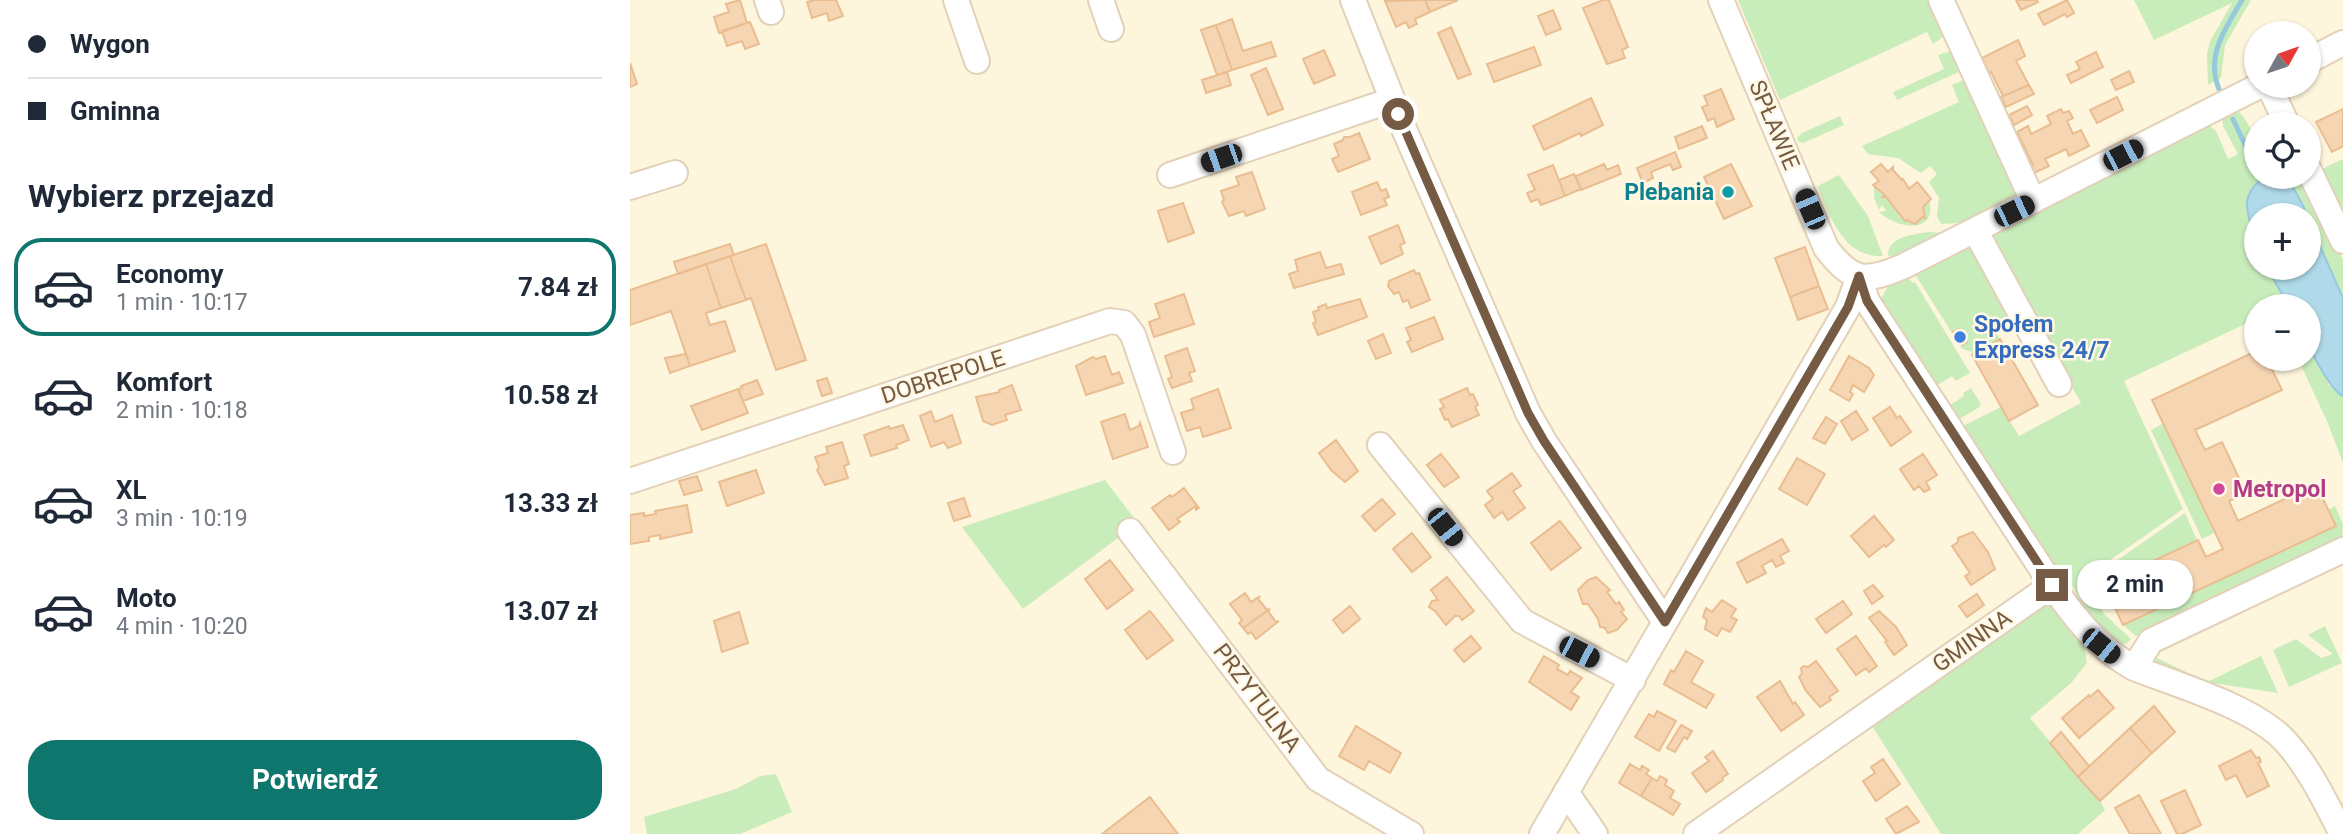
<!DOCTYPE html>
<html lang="pl">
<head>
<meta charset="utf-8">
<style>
  :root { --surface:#fff; --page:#f2f2f3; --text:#1f2937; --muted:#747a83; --line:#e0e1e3; --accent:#0f766e }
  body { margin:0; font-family:Roboto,sans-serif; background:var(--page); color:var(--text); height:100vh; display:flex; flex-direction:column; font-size:26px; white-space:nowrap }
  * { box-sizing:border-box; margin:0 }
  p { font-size:23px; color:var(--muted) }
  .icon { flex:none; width:38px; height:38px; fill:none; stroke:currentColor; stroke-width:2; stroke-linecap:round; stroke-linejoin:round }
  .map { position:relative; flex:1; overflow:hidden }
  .sheet { display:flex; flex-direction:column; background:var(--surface); width:630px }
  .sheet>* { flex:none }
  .hud { display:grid; align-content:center; height:154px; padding:0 28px; background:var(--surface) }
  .needle { width:46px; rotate:50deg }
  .buttons { position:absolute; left:1614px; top:21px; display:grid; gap:14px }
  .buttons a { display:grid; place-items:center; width:77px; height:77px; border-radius:50%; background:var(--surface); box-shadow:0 2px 5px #0004; font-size:35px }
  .end { position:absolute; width:32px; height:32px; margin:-16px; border:9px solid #755b44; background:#fff; box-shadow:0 0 0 4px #fff }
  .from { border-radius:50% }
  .bubble { position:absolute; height:49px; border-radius:24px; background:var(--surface); box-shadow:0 2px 5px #0004; font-size:23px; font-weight:700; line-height:49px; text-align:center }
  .car { position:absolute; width:21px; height:42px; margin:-21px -10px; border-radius:9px; box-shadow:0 0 5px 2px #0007; background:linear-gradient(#222 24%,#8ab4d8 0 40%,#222 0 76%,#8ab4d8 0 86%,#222 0) }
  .hud b { display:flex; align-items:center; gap:24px; height:66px; font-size:26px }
  .hud b+b { border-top:2px solid var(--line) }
  .hud i { width:18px; height:18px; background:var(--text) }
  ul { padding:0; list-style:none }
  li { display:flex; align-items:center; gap:21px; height:98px; margin:0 14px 10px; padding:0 14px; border:4px solid transparent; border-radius:28px }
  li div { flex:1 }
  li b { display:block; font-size:26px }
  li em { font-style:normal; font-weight:700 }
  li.on { border-color:var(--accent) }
  li>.icon { width:63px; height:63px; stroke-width:1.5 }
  h2 { padding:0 28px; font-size:32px; line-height:84px }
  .button { display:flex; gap:14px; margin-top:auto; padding:14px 28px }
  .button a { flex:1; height:80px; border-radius:28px; background:var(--accent); color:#fff; font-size:28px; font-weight:700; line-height:80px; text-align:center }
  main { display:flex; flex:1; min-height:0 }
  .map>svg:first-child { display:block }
</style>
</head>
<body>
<main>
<section class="sheet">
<div class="hud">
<b><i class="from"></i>Wygon</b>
<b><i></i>Gminna</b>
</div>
<h2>Wybierz przejazd</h2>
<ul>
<li class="on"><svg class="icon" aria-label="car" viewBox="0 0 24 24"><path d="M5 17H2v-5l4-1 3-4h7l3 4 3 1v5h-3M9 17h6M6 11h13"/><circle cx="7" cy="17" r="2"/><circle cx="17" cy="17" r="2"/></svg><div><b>Economy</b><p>1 min · 10:17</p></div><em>7.84 zł</em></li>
<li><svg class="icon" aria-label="car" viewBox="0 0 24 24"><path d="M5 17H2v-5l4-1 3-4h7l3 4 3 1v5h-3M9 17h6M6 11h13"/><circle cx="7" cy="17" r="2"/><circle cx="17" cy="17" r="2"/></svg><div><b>Komfort</b><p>2 min · 10:18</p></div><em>10.58 zł</em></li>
<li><svg class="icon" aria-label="car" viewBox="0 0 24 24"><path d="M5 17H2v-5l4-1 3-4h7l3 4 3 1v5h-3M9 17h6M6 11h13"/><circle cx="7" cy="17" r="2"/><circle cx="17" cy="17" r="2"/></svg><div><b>XL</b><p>3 min · 10:19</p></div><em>13.33 zł</em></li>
<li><svg class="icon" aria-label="car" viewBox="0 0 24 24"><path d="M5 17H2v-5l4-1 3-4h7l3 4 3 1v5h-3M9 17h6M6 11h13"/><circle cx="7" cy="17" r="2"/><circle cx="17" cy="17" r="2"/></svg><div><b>Moto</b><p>4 min · 10:20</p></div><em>13.07 zł</em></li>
</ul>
<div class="button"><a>Potwierdź</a></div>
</section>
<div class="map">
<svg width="1713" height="834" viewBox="0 0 1713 834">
  <rect width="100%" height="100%" fill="#fef5dd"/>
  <path fill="#c9ecbb" d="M1108,0H1306L1317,34L1303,44L1297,32L1150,100Z
    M1504,0H1621L1595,45L1591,78L1578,85L1577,54L1580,41L1602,3L1524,40Z
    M1324,50L1331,71L1267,100L1263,92L1314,69L1308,55Z
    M1336,79L1392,191L1329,223L1311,224L1307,216L1309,198L1299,182L1307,174L1300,166L1291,173L1268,158L1238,154L1232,146L1329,102L1322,85Z
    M1606,109C1627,128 1626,151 1626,177H1674L1713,260V298L1668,193L1660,183L1651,179L1616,210L1626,239V268H1637L1659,306H1626V319L1494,381L1553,509L1456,577L1474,614L1501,639L1496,644C1471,642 1449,591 1432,573C1429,569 1423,567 1418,564L1333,426L1371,407L1389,436L1451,403L1357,233L1579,125L1586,131L1598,159L1608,154L1593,126L1592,114Z
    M1210,116L1214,125L1173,143L1168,141L1167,138L1172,133Z
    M1713,159V223L1688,171Z
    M1209,175L1238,216L1253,256C1214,258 1200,218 1188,186Z
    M1244,185L1265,207L1264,209H1266L1275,218L1274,220L1285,224L1293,217L1295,218L1293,207L1299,200C1308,235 1266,229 1249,212L1256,211L1252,205L1249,210L1244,198Z
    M1298,232L1312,233L1273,254L1258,256C1258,236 1282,235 1298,232Z
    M1338,243L1383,312L1366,332L1370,339L1343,354L1342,352L1332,349L1330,346L1337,342L1329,329L1322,333L1283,271Z
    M1276,276L1283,283L1285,282L1340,373L1326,381L1322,376L1301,389L1250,300L1260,283Z
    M1678,342L1699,385L1713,396V463L1697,421L1668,359H1678Z
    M1341,388L1351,404L1348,408L1328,420L1314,409L1334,396L1333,393Z
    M1534,423L1584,533L1572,539L1521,430Z
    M475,480L508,523L393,609L332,527Z
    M1705,506L1713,524L1712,540L1506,636L1493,625L1705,526L1698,510Z
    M1555,513L1567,540L1474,584L1469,573Z
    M1419,599L1454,644L1457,663L1441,683L1400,718L1470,801L1475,810L1448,834H1311L1242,726L1347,653Z
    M1695,626L1712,663L1659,687L1643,650L1666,639L1691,658L1703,654L1678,635Z
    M1631,656L1648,693L1557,679L1524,664L1527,658L1577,682Z
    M146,774L162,812L110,834H17L14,817L106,789L130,776Z"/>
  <path fill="#b0dae9" stroke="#96c9db" stroke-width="2" d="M1635,177C1664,180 1666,190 1677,215H1626V239C1617,213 1608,195 1635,177Z
    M1678,219L1713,298V396C1702,392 1680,352 1678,340C1677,329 1678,317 1678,306H1659L1637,268H1678Z"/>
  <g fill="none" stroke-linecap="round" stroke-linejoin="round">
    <path stroke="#96c9db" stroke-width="5" d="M1589,89C1575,55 1596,28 1612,0
      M1603,119L1626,168"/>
  </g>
  <path fill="#f6d5b2" stroke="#eabd91" stroke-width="2" d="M110,0L117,23L89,33L84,17L99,12L96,4Z
    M185,0H206L213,16L199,21L197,13L182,18L177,2Z
    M795,0L800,12L785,19L787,24L779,28L776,22L766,27L755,1Z
    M795,0H828L800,12Z
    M973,0H979L998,47L992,50L995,58L977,64L953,8Z
    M1386,0H1407L1408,2L1391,10Z
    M1437,0L1444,13L1437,17L1435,14L1414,25L1408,14Z
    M923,10L931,29L916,35L908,16Z
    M602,19L613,51L641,42L646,56L602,70L586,25Z
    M120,22L129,44L115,49L112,41L97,46L92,31Z
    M586,25L602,70L587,75L571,30Z
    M821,27L841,74L828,79L808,33Z
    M1388,40L1395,56L1386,61L1399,85L1371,97L1373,96L1361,72L1359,73L1352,58Z
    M904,47L911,65L864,82L857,64Z
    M694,50L705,75L684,84L673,59Z
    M1466,52L1473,67L1441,83L1437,75L1450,69L1446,62Z
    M0,63L7,84L0,87Z
    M636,68L653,109L638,115L621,75Z
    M1499,71L1504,82L1486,90L1481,80Z
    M597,72L601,85L576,93L572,80Z
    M1399,85L1404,94L1376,107L1371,97Z
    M1091,89L1104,119L1087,127L1084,118L1078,121L1072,107L1078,105L1074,96Z
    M1487,97L1493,110L1467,123L1460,110Z
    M961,98L973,125L951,136L950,133L914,150L903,126Z
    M1397,106L1402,115L1384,125L1379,115Z
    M1431,109L1433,113L1439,111L1443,118L1437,121L1443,134L1451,130L1459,146L1439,156L1436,149L1415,159L1419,166L1404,173L1401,167L1403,165L1387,132L1398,126L1401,134L1421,124L1417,116Z
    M1713,109V146L1702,152L1686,122Z
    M1072,126L1077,138L1049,149L1045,137Z
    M729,133L740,159L708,172L702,159L709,156L704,144L713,140L714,137H720Z
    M1045,152L1051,167L1043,170L1040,164L1021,172L1023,178L1013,183L1007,168Z
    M974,164L977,170L988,165L991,174L951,190L946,176Z
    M1101,164L1122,206L1094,219L1074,177Z
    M1251,164L1258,172L1263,167V170L1272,180L1273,179L1279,189L1287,182L1289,184L1301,199L1293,207L1295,218L1293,217L1285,224L1277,220L1275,221L1256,197H1253L1255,195L1243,185L1249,181L1241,172Z
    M923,165L935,196L911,205L908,199L901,202L897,193L905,190L898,175Z
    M622,172L635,209L616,216L614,211L599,216L592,202L594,200L591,191L609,185L606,177Z
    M944,174L951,189L935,196L929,180Z
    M747,182L751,191L756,189L759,197L754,199L757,205L731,215L722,192Z
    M553,203L564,233L538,242L528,211Z
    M768,225L775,243L770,245L773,254L751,264L739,237Z
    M100,244L104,255L48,274L44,262Z
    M136,244L176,360L146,370L121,298L116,300L100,256Z
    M1175,247L1189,286L1160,297L1145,258Z
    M690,252L696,268L711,264L714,274L664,288L659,274L668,271L665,260Z
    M100,256L116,300L91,308L76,264Z
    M76,264L91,308L76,313L80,325L95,321L105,351L60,366L41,311L0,325V290Z
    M784,270L786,274L789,273L800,300L781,308L778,300L773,302L769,292L764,294L758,286L759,281Z
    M1189,286L1198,309L1168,320L1160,297Z
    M554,294L564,324L524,337L519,322L530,318L525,304Z
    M730,299L737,317L688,335L683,323L686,322L683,312L689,310L688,307L696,304L697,308Z
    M804,317L813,339L782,352L777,342L781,340L776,328Z
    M1329,329L1337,342L1332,345L1323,332Z
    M753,334L761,353L746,359L738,341Z
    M1370,339L1408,405L1379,421L1342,355Z
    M557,348L565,371L559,373L562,381L542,388L538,379L542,377L535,356Z
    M1626,351V359H1637L1652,390L1565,430L1575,450L1592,442L1616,493L1599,501L1608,521L1686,484L1706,526L1493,625L1474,584L1568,540L1576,557L1593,549L1522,400Z
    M56,354L60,366L40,373L35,358Z
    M475,356L482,375L489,372L493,383L456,395L446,366L463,357L466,359Z
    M1219,356L1239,368L1244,375L1234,392L1223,385L1220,392L1223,394L1219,401L1200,390Z
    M197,378L202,393L192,396L187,381Z
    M127,380L133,394L113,401L108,389L112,388L111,386Z
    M382,385L391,410L375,415L377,420L362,425L353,421L346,397L370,392L369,390Z
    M837,388L840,395L843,394L848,405L845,407L849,415L822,427L818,419L815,420L810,409L814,407L810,400Z
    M108,389L118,413L72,430L61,406Z
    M588,389L601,428L573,437L570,427L557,431L551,413L564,409L561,399Z
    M1260,407L1267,418L1270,416L1281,432L1261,446L1243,418Z
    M301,411L305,422L322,415L331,443L318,448L314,442L301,447L290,416Z
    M1226,411L1238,430L1222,440L1211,421Z
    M495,414L500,430L509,426L510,423L518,447L483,459L471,422Z
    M1196,417L1207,424L1195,444L1183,438Z
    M273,425L279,440L266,445L267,448L241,456L234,435L259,426L260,429Z
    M706,440L728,471L715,482L701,470L689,453Z
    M212,442L219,464L214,466L218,478L195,485L187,470L189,467L185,457L198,453L196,447Z
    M811,454L829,477L814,487L797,465Z
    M1293,454L1307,475L1296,482L1300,489L1294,492L1289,486L1284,490L1270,469Z
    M1167,458L1195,474L1177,505L1149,489Z
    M126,470L134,493L97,506L89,482Z
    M882,473L891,486L883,491L895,508L878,520L872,512L864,518L855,505L863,499L857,491Z
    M67,476L72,490L54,495L49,481Z
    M554,488L569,508L566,510V506L547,519L550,522L539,530L522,508L540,495L542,497Z
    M334,498L340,516L324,521L318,503Z
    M752,499L765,514L745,531L732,516Z
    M57,505L62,532L30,539V535L19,537V541L0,544V515L14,513V516L26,514L25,511Z
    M1244,516L1264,540L1256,547L1254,545L1239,557L1221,536Z
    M930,521L951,548L921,570L901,543Z
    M1343,532L1358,552L1365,569L1341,585L1335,576L1340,573L1322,546L1328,542V538Z
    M782,533L801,557L782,572L763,549Z
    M1152,539L1159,551L1150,556L1154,563L1146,567L1142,560L1132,566L1136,573L1117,583L1107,563Z
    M480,560L503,590L477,609L455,579Z
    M817,577L844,611L832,620L829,616H825L816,625L805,611L799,607L802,601L808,600L801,590Z
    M966,577L980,590L977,592L986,604L989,602L994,610L991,612L997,619L987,630L978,633L975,628L970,627L968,619L958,604H953L948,590L958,580Z
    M1243,585L1253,596L1242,604L1234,591Z
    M615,593L621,602L630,596L628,599L637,610L640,609L613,628L609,623L612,620L600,604Z
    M1347,594L1354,605L1337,617L1329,606Z
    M1092,600L1106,609L1101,617L1107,620L1100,632L1092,628L1087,636L1075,629L1077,620L1073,617L1076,608L1082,612Z
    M1213,601L1222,614L1196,633L1186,619Z
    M720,606L730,619L713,633L703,620Z
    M640,609L638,611L646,622L649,621L626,639L621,632L618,634L613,628Z
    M520,611L543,640L517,659L495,630Z
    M1249,611L1266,627L1277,645L1264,655L1255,642L1257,641L1239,618Z
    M109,612L118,643L92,652L84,621Z
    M841,636L851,648L834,662L824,650Z
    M1226,636L1247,666L1239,672L1236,668L1226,675L1207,649Z
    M1056,651L1073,661L1061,682L1084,695L1076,708L1034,684L1041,670L1044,672Z
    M914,656L929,665L927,669L938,675L940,671L952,678L941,692L949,697L941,710L899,682Z
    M1186,661L1208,691L1199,697L1201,700L1190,707L1176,691L1169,677L1172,674L1171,668L1174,666L1178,667Z
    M1150,681L1163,704L1165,702L1174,715L1151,731L1127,697Z
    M1468,690L1484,708L1449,738L1432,718L1459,695L1460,697Z
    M1524,706L1545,732L1522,753L1500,728Z
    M1027,711L1046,721L1029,751L1005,737L1019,714L1024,717Z
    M1051,725L1062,731L1057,739L1054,737L1045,752L1037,748Z
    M726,726L771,753L760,773L739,761L734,770L709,756Z
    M1500,728L1522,753L1470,801L1448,777Z
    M1431,732L1459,766L1448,777L1420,743Z
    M1621,750L1626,758L1629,757L1631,762L1628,763L1639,786L1617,797L1606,775L1596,780L1589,766Z
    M1083,751L1098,774L1092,778L1093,780L1076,792L1062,773L1079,761L1075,757Z
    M1253,759L1270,784L1246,801L1233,781L1245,773L1241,767Z
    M1000,764L1010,770L1012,766L1019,770L1016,774L1022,778L1011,796L989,783Z
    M1030,776L1037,780L1035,785L1044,791L1040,798L1050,804L1043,815L1011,796L1022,778L1027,781Z
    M1555,790L1571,825L1552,834H1547L1531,801Z
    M1509,795L1531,834H1500L1485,808Z
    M520,797L548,834H472Z
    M1277,806L1289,822L1266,834L1256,819Z"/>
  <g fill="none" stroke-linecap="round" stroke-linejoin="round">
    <g stroke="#e2d1b8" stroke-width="28">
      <path id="minor" d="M137,0L141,12
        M326,0L347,61
        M471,0L481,29
        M723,0L774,129L898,413L914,441L1035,622
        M1091,0L1196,248C1222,282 1235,283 1274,266L1629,86
        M1311,0L1403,201
        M1678,61L1713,43
        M1639,86L1657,124
        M1678,168L1713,241
        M540,175L762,100
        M0,187L45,173
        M1345,230L1429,384
        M1229,276L1237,301L1422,585C1445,618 1468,648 1504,668C1547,685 1624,707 1655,741C1679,767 1696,803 1712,834
        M750,445L892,621L1003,680
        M0,481L480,321L494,323L503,335L543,452
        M500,531L688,779L781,834
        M1504,668L1521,641L1713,550
        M936,792L965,834
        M912,834L1218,307L1229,276
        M1066,834L1422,585"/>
    </g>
    <use href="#minor" stroke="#fff" stroke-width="24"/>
  </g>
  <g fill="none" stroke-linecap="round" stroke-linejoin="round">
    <path stroke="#755b44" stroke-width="9" d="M768,114L898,413L914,441L1035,622L1218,307L1229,276L1237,301L1422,585"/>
  </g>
  <circle fill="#0f9aa8" stroke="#fff8e5" stroke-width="2.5" cx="1098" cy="192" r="7"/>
  <circle fill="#3f7fe0" stroke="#fff8e5" stroke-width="2.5" cx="1330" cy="337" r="7"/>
  <circle fill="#d1479c" stroke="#fff8e5" stroke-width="2.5" cx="1589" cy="489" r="7"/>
  <g text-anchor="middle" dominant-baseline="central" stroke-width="5" stroke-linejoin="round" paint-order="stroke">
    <g font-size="23" fill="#755b44" stroke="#fff8e5">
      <text transform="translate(1144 125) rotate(67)">SPŁAWIE</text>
      <text transform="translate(313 377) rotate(-18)">DOBREPOLE</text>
      <text transform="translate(1342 641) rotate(-35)">GMINNA</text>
      <text transform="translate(627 698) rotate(53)">PRZYTULNA</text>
    </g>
    <g font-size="23" font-weight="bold" fill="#0d838f" stroke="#fff8e5" text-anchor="end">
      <text x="1084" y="192">Plebania</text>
    </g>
    <g font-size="23" font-weight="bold" fill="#366cbe" stroke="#fff8e5" text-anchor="start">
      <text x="1344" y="324">Społem<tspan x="1344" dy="26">Express 24/7</tspan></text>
    </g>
    <g font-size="23" font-weight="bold" fill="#b23c85" stroke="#fff8e5" text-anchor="start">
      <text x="1603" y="489">Metropol</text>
    </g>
  </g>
</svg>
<div class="buttons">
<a><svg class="needle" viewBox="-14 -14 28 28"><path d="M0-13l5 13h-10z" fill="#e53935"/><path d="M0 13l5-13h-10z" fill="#747a83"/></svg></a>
<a><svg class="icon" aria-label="locate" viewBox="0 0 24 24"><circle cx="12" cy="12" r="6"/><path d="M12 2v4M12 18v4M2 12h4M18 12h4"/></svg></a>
<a>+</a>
<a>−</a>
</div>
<i class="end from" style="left:768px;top:114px"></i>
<i class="end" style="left:1422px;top:585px"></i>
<div class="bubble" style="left:1447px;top:560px;width:116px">2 min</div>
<i class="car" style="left:1493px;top:155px;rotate:63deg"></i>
<i class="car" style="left:591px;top:158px;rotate:251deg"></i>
<i class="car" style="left:1180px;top:209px;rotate:337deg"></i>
<i class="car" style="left:1384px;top:211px;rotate:64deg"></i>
<i class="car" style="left:815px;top:527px;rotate:141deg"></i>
<i class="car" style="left:1471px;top:646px;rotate:129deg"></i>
<i class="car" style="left:949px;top:652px;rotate:117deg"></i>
</div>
</main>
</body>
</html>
